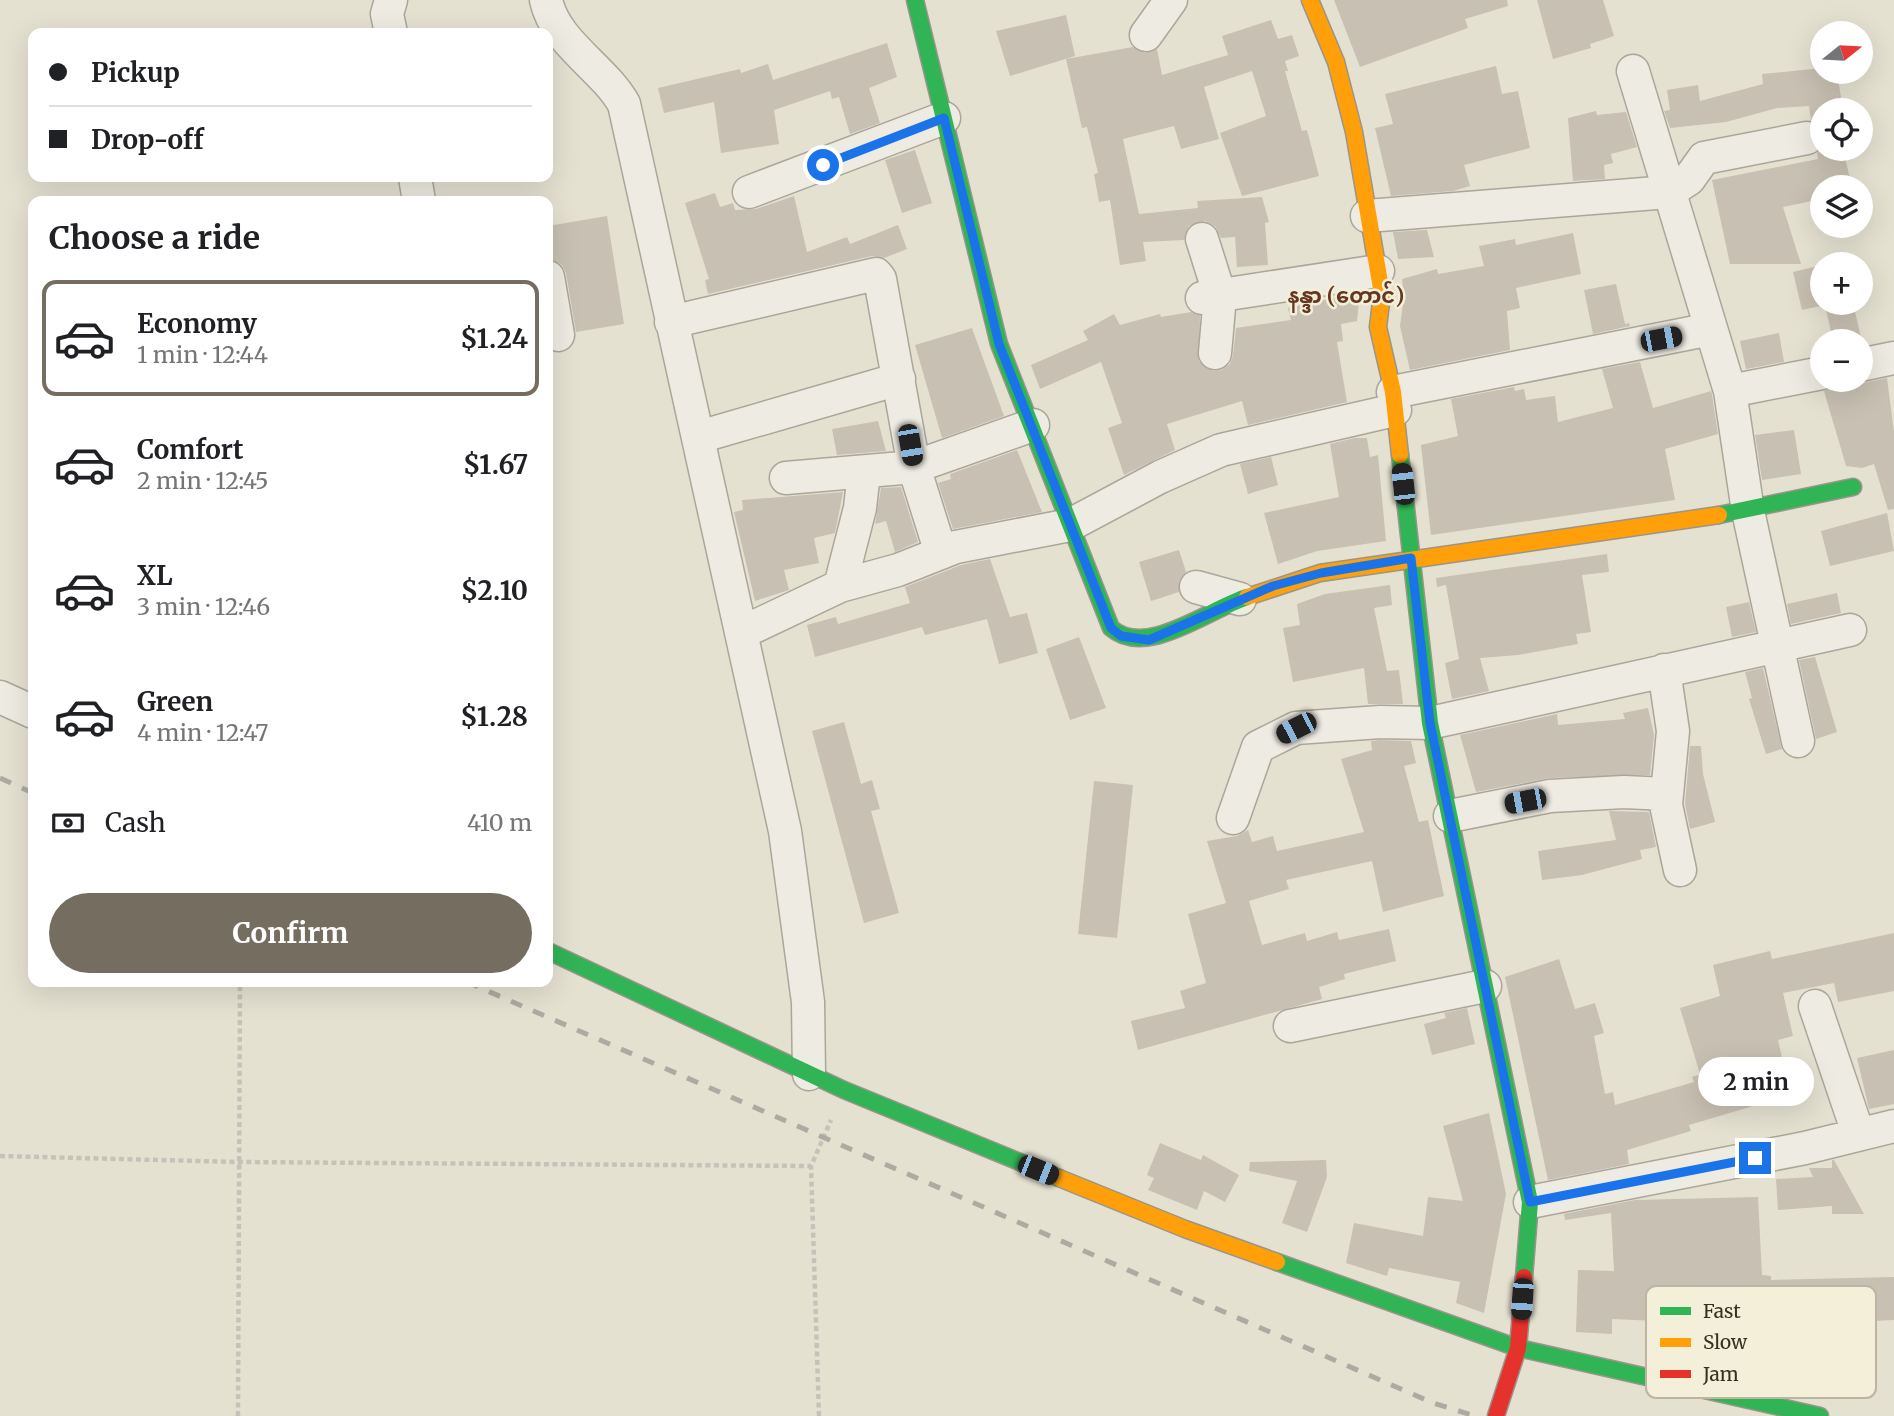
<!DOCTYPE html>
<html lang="en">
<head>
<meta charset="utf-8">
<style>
  :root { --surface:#fff; --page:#f6f6f6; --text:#202124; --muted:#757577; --line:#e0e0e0; --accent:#756d5f }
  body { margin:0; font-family:Merriweather,"Noto Sans Myanmar",serif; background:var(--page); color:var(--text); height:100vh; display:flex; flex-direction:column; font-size:26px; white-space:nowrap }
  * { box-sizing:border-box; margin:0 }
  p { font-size:23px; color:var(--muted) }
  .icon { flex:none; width:38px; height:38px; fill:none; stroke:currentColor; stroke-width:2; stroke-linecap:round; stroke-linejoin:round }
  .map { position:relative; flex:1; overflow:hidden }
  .sheet { position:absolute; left:28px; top:196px; width:525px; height:791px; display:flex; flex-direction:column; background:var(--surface); border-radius:14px; box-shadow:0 7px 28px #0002 }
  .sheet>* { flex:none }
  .hud { position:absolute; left:28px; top:28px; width:525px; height:154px; border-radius:14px; box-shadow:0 7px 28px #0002; display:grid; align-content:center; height:154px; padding:0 21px; background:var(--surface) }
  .needle { width:46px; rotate:72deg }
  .tools { position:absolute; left:1810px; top:21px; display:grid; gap:14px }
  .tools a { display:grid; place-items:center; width:63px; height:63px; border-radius:50%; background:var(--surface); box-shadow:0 7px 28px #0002; font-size:35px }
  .end { position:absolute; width:32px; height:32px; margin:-16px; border:9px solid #1a73e8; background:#fff; box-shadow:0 0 0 4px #fff }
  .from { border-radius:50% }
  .bubble { position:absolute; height:49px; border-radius:24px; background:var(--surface); box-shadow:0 7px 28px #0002; font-size:23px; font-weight:700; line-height:49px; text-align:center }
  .car { position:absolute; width:21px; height:42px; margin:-21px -10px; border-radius:9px; box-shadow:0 0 5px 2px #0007; background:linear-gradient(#222 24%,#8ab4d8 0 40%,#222 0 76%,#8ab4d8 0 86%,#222 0) }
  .hud b { display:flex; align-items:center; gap:24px; height:66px; font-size:26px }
  .hud b+b { border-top:2px solid var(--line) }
  .hud i { width:18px; height:18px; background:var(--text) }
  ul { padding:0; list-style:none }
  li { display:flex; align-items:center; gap:21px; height:116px; margin:0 14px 10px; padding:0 7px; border:4px solid transparent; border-radius:14px }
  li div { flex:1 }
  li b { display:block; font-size:26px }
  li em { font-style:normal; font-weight:700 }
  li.active { border-color:var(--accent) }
  li>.icon { width:63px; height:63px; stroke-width:1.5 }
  h2 { padding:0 21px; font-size:32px; line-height:84px }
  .pay { display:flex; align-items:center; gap:18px; height:77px; padding:0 21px; font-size:26px }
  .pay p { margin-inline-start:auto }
  .action { display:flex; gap:14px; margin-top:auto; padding:14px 21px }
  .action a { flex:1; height:80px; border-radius:42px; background:var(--accent); color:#fff; font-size:28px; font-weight:700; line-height:80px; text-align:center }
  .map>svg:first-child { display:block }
</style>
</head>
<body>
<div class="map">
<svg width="1894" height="1416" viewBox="0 0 1894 1416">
  <rect width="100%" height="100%" fill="#e5e1d1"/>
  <path fill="#c8c0b2" d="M1334,0H1507L1508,6L1465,19L1468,28L1360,67Z
    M1537,0H1603L1614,36L1590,44L1591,48L1553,59Z
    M1066,15L1075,56L1010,76L996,31Z
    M1271,20L1278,39L1292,35L1299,56L1285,61L1288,71H1285L1302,131L1307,130L1319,176L1242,196L1220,133L1266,116L1252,71L1204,87L1219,139L1181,149L1174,126L1123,139L1139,214L1198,208L1197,201L1262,197L1269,222L1265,223L1268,265L1237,267L1235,237L1221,238L1215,226L1205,221L1189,226L1184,240L1143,242L1146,261L1120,265L1110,200L1099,202L1094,174L1098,173L1087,127L1082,128L1066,59L1133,47L1145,53L1157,49L1162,75L1228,55L1222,36Z
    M887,43L897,77L869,88L880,123L850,134L839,97L832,99L830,91L774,110L779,144L721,153L714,102L664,113L658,88L740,69L741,73L768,64L773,80Z
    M1496,66L1502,94L1518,91L1530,148L1464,165L1470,186L1453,191L1391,196L1375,128L1393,124L1385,94Z
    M1822,68V72H1837L1843,110H1822V128L1811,120L1809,106L1777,108L1726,122L1670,128L1664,111L1670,110L1667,90L1698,85L1700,101L1763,84L1762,74Z
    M1596,111L1597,115L1626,112L1637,147L1611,154L1613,163L1604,165L1605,179L1573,181L1568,118Z
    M1822,148L1843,149L1852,187H1822V199L1783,207L1801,264H1730L1712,180L1818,159L1817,153Z
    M915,150L932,203L902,213L885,160Z
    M715,193L720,207L733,203L735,210L756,209L794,196L807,252L847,237L850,244L898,225L907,249L884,258L872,256L708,294L705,280L709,279L685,203Z
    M607,216L624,324L576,332L566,273L562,265L551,259L548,226Z
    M1427,230L1434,257L1398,259L1393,232Z
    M1573,233L1581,274L1516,288L1520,308L1507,311L1510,350L1410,370L1400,326L1404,296L1402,279L1437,269L1438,274L1484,266L1479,246L1515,239L1516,245Z
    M1822,265V303H1853L1863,346H1860V341H1833L1825,305L1802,310L1793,272Z
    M1616,284L1625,324L1629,323L1630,326L1593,334L1584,290Z
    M1360,292L1357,321L1341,324L1343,341L1337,342L1347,402L1248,425L1242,401L1167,424L1175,450L1124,475L1108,428L1122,423L1101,362L1040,389L1031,365L1088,340L1083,331L1114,314L1120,325L1160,314L1161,317L1191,312L1200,316L1199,361L1213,371L1222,370L1230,364L1233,355L1236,328L1291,320L1288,308Z
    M972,328L1004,416L942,438L915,345Z
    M1779,333L1784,362L1746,369L1740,341Z
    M1640,362L1653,408L1711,391L1712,395L1718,434L1665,449L1675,500L1431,535L1421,445L1458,436L1451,399L1514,387L1515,391L1524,389L1526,400L1555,396L1558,422L1613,408L1602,369Z
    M1887,378L1894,432V509L1888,510L1874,464L1862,468L1846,466L1824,391L1833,387L1839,380L1863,383Z
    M878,421L886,451L837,455L832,429Z
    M1794,430L1801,474L1762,480L1755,435Z
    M1354,438H1367L1370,457L1378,455L1386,541L1317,551L1278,564L1264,513L1339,497L1330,444Z
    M1017,450L1042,512L953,529L938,483L951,479L950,474Z
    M1271,457L1278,485L1248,494L1240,464Z
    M901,487L918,542L895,552L886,521L875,524L881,488Z
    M843,492L835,533L814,538L819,563L784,570L789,590L755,601L734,512L743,510L742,500Z
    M1887,513L1894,551L1830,566L1821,531Z
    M1179,550L1186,572L1179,582V592L1151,601L1139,562Z
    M1607,554L1609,572L1582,575L1591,632L1576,634L1578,644L1518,655L1480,658L1489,691L1452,699L1445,663L1459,659L1446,585L1437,587L1436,578Z
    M990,559L1010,617L1027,613L1038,653L999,664L987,619L925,635L922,627L815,657L807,625L836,617L838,624L910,603L905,587L961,565Z
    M1390,585L1392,605L1374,608L1387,671L1399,670L1403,704H1368L1364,668L1293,682L1283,628L1300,625L1297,604L1325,594Z
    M1837,593L1841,613L1791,624L1787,604Z
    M1749,602L1756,632L1732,637L1726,607Z
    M1079,637L1106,708L1070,720L1046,649Z
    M1815,657L1837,732L1816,739L1799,660Z
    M1763,668L1782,749L1766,754L1749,699L1752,698L1745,672Z
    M1648,708L1654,735L1650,775L1549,778L1476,792L1460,735L1557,714L1558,725L1625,719L1623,713Z
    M844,722L861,784L872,780L880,809L871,811L899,913L864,923L812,731Z
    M1380,740L1411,741L1416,763L1404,766L1419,822L1428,820L1444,896L1383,912L1372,861L1286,880L1289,889L1249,901L1262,945L1305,933L1307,941L1337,932L1339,940L1389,929L1396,961L1344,974L1345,979L1319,987L1322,999L1138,1050L1131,1021L1185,1008L1180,991L1206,983L1188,914L1226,903L1207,841L1237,836L1248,830L1252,842L1273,836L1277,851L1364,832L1341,759L1372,750L1371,741Z
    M1690,746H1701L1703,774L1715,822L1690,829L1685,804Z
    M1094,781L1133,785L1117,938L1078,934Z
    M1609,811L1649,812L1656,847L1640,850L1642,859L1582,875L1542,880L1538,851L1616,840Z
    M1894,933V991L1838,1002L1834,983L1783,993L1793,1036L1778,1040L1784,1066L1753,1074L1760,1104L1689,1125L1691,1131L1627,1150L1629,1164L1548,1180L1505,977L1559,959L1575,1009L1595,1003L1604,1033L1594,1036L1605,1094L1613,1092L1615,1105L1694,1082L1692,1077L1700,1074L1680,1008L1720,996L1713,965L1770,951L1772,959Z
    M1467,1008L1475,1044L1432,1055L1424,1024L1446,1018L1444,1013Z
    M1894,1050V1104L1869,1109L1857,1058Z
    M1489,1113L1506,1194L1484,1313L1456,1303L1460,1282L1389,1268L1387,1276L1346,1263L1354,1223L1423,1236L1428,1197L1463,1201L1443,1126Z
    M1160,1143L1201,1160L1203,1155L1239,1175L1225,1202L1204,1191L1197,1210L1148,1190L1154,1178L1147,1175Z
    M1326,1160L1327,1177L1307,1232L1282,1223L1297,1181L1249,1171L1250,1162Z
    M1832,1160H1834L1864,1214H1832V1206L1778,1210L1776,1179L1813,1177L1809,1168H1832Z
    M1758,1197L1762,1275L1771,1276V1280L1894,1277V1320L1769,1326L1612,1319V1334L1576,1332L1578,1270L1614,1271L1611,1213L1565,1220L1564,1214L1635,1200Z"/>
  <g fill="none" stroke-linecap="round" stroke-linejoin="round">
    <g stroke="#aaa699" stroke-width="35">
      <path id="street" d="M546,0C555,43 603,67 624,104L785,831L808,1002L809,1074
        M391,33L387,14L391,0
        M1146,35L1171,0
        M1633,71L1730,391L1748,511L1798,741
        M415,177L419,201
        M749,192L944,118
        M1367,216L1669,192L1689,179L1704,158L1807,138
        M1202,239L1220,296L1215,353
        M548,277L558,335
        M1202,298L1378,271
        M671,322L876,274L880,279L914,467L941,553
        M1860,365L1894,358
        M1730,391L1822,373
        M1393,392L1711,329
        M699,437L899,379
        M786,478L914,467L1033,425
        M840,586L860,508L864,472
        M1196,587L1240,599
        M741,633L840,586L898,570L956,547L1070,525L1160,477L1221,450L1395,410
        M1664,670L1673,731L1666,805L1680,870
        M0,697L33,712
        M1450,816L1550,796L1624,792L1667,794
        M1233,818L1258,747L1296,728L1380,722L1430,723L1850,630
        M1815,1006L1858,1133
        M1290,1026L1485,986
        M1530,1202L1805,1148L1894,1126"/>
    </g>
    <g stroke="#9a9589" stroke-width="19">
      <path id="fast" d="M915,0L999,344L1111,628C1146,659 1209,609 1247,597
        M1400,455L1430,723L1530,1202L1524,1277
        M1719,515L1853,487
        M548,951L844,1090L1059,1178
        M1277,1262L1518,1348L1820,1416"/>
    </g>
    <g stroke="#9a9589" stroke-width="19">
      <path id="slow" d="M1310,0L1336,62L1354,132L1382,294L1378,327L1393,392L1400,455
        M1247,597L1320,573L1719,515
        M1059,1178L1185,1229L1277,1262"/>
    </g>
    <g stroke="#9a9589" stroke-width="19">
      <path id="jam" d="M1496,1416L1518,1348L1524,1277"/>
    </g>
    <path stroke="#c6c2b9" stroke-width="4.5" stroke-dasharray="5 3.5" stroke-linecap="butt" d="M0,1156L238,1162L811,1166
      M238,1416L240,982
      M819,1416L811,1166L831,1120"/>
    <use href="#street" stroke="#eeebe2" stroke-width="32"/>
    <use href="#fast" stroke="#30b455" stroke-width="16"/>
    <use href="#slow" stroke="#ff9f0a" stroke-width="16"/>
    <use href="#jam" stroke="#e5322d" stroke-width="16"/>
    <path stroke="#adaaa2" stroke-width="5" stroke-dasharray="12 12" stroke-linecap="butt" d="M0,778L33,793
      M467,982L1433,1403L1475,1416"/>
  </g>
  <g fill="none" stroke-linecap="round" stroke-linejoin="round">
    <path stroke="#1a73e8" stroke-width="9" d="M823,165L944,118L999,344L1111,628L1121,636L1149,640L1273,586L1321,573L1411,558L1430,723L1530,1202L1755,1158"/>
  </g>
  <g text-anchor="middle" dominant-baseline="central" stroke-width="5" stroke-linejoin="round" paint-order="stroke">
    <g font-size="21" font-weight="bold" fill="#643722" stroke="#f4efd8">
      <text x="1346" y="295">နန္ဒာ (တောင်)</text>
    </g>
  </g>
  <rect x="1646" y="1286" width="230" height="112" rx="10" fill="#f4efd8" stroke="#bcb5a1" stroke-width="2"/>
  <rect x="1660" y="1307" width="31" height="8" fill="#30b455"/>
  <rect x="1660" y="1338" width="31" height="9" fill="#ff9f0a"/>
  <rect x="1660" y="1370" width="31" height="8" fill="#e5322d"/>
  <g font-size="19" fill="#392f21">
    <text x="1703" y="1318">Fast</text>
    <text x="1703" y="1349">Slow</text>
    <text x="1703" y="1381">Jam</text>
  </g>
</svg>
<div class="tools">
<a><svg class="needle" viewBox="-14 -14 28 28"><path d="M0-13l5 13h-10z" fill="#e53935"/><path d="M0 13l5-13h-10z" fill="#757577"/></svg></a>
<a><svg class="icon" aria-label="locate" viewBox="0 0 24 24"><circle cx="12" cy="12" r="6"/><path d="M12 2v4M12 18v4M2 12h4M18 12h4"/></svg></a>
<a><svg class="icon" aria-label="layers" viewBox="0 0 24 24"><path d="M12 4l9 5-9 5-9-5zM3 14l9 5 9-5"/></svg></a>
<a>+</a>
<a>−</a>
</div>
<i class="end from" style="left:823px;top:165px"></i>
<i class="end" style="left:1755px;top:1158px"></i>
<div class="bubble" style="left:1698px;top:1057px;width:116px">2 min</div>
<i class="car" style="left:1661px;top:339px;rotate:79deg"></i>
<i class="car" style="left:910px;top:445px;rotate:170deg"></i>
<i class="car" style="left:1403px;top:484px;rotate:354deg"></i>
<i class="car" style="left:1296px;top:728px;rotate:243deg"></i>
<i class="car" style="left:1525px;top:801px;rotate:259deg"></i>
<i class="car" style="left:1038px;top:1170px;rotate:112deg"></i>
<i class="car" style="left:1522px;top:1299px;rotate:184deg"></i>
<div class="hud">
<b><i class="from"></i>Pickup</b>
<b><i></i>Drop-off</b>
</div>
<section class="sheet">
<h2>Choose a ride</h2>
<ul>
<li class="active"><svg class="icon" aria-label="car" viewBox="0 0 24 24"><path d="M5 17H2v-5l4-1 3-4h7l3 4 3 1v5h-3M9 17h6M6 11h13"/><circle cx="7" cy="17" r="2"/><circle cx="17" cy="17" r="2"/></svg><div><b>Economy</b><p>1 min · 12:44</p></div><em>$1.24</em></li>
<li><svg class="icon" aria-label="car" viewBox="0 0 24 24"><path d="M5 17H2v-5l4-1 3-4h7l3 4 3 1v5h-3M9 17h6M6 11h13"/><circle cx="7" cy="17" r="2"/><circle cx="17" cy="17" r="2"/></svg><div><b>Comfort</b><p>2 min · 12:45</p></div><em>$1.67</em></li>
<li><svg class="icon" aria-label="car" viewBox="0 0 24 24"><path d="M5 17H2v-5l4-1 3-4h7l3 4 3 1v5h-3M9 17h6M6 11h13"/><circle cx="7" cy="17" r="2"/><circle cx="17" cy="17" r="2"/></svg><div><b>XL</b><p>3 min · 12:46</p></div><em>$2.10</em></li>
<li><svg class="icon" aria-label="car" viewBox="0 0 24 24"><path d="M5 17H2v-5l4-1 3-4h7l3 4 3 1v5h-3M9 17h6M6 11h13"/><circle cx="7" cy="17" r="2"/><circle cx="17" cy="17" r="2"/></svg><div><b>Green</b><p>4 min · 12:47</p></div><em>$1.28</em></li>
</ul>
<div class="pay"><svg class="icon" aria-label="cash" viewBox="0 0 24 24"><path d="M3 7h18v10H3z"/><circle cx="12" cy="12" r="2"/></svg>Cash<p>410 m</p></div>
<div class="action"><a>Confirm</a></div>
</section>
</div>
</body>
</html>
